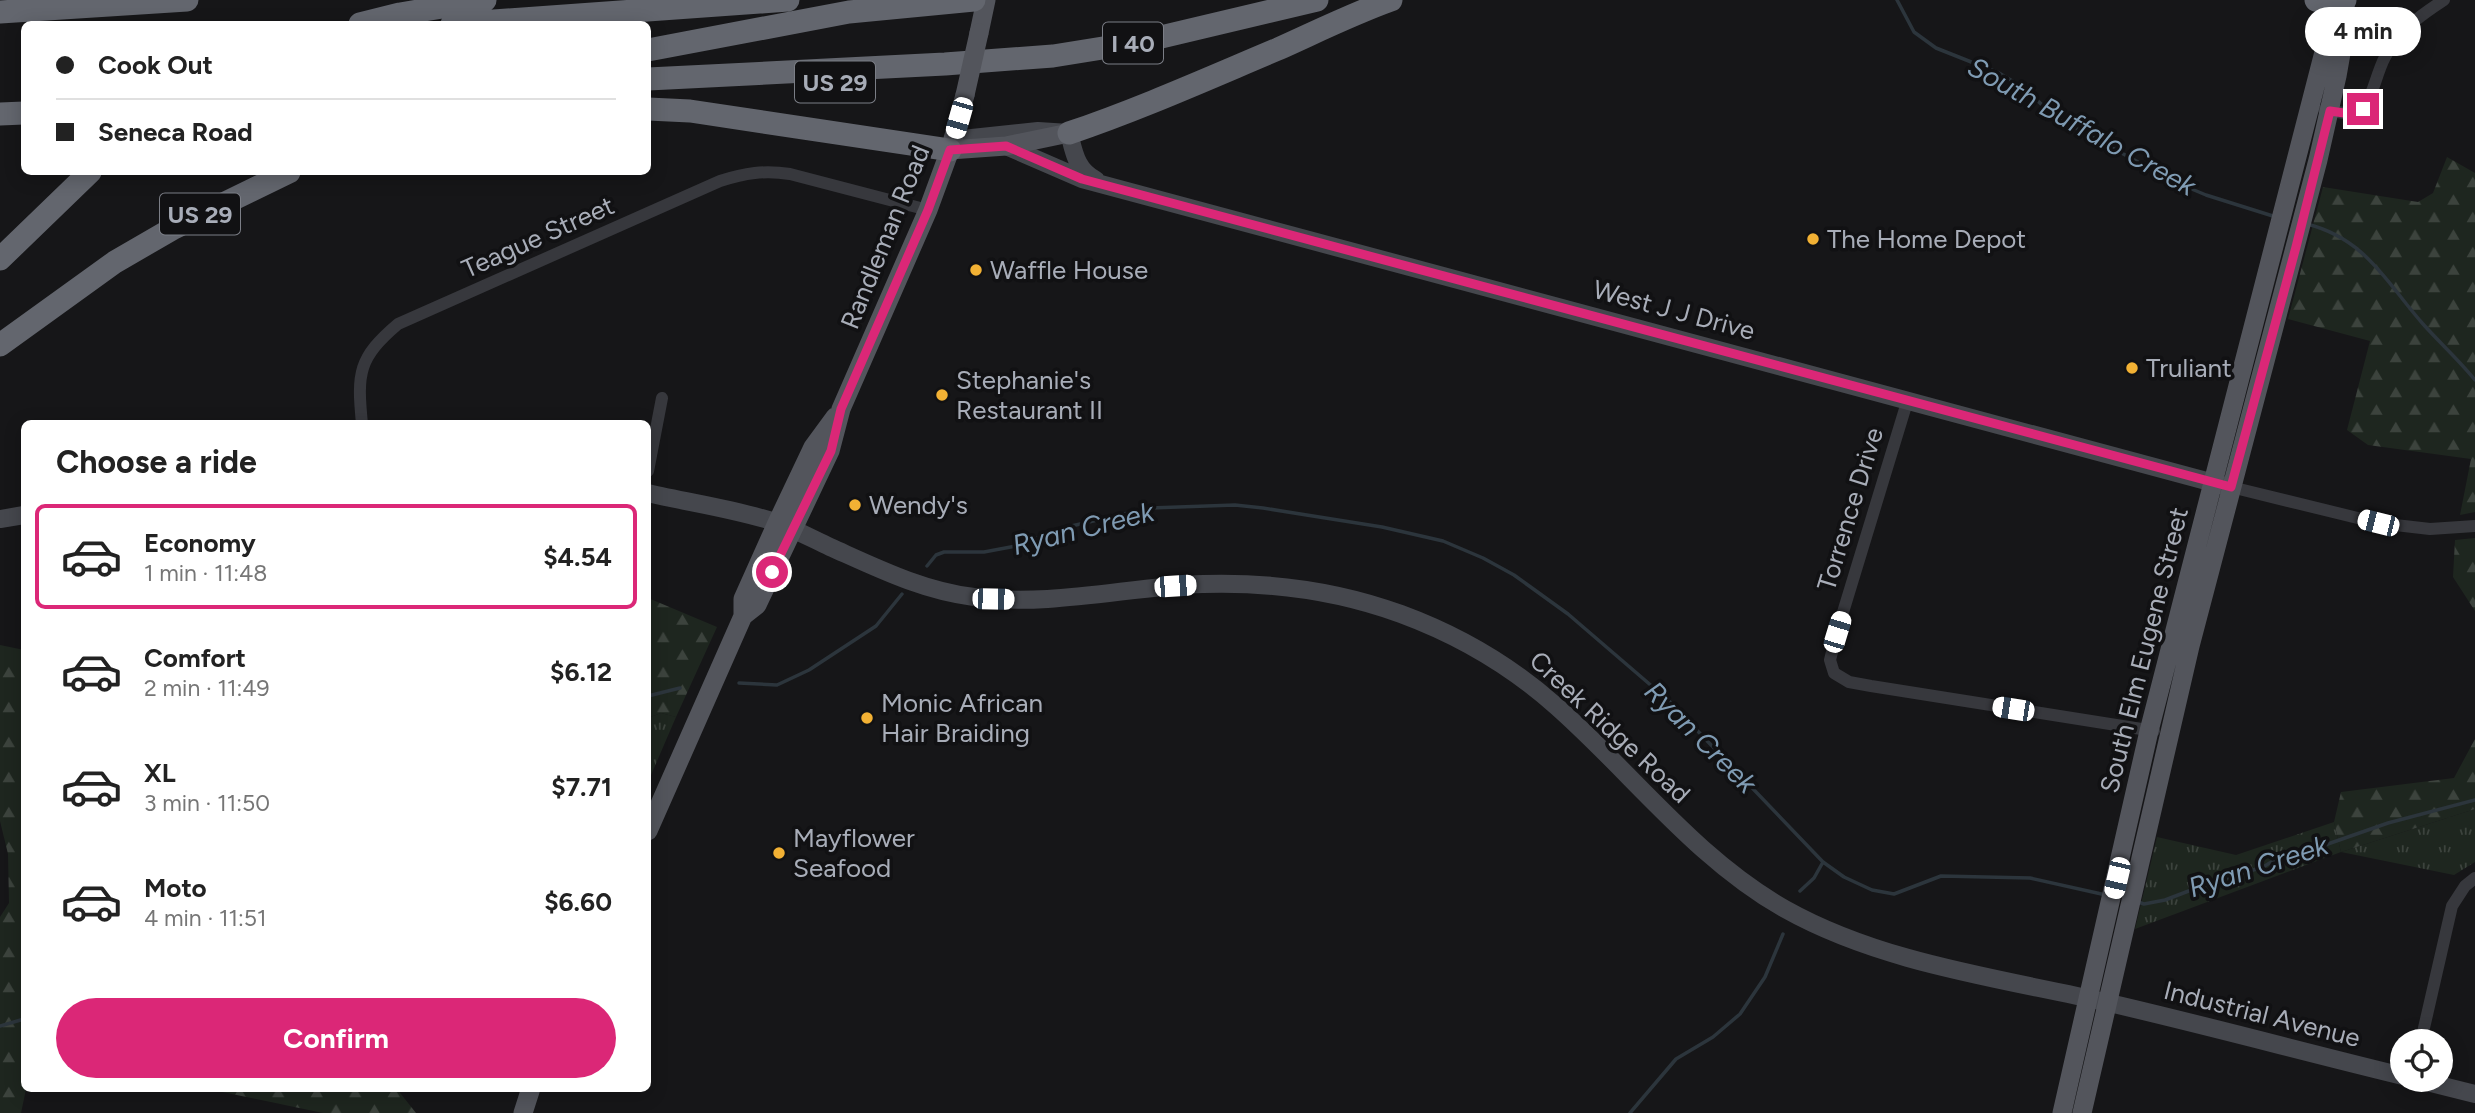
<!DOCTYPE html>
<html lang="en">
<head>
<meta charset="utf-8">
<style>
  :root { --surface:#fff; --page:#f2f2f2; --text:#222; --muted:#767676; --line:#e0e0e0; --accent:#db2777 }
  body { margin:0; font-family:Figtree,sans-serif; background:var(--page); color:var(--text); height:100vh; display:flex; flex-direction:column; font-size:26px; white-space:nowrap }
  * { box-sizing:border-box; margin:0 }
  p { font-size:23px; color:var(--muted) }
  .icon { flex:none; width:38px; height:38px; fill:none; stroke:currentColor; stroke-width:2; stroke-linecap:round; stroke-linejoin:round }
  .map { position:relative; flex:1; overflow:hidden }
  .panel { position:absolute; left:21px; top:420px; width:630px; height:672px; display:flex; flex-direction:column; background:var(--surface); border-radius:10px; box-shadow:0 4px 18px #0003 }
  .panel>* { flex:none }
  .hud { position:absolute; left:21px; top:21px; width:630px; height:154px; border-radius:10px; box-shadow:0 4px 18px #0003; display:grid; align-content:center; height:154px; padding:0 35px; background:var(--surface) }
  .controls { position:absolute; left:2390px; top:1029px; display:grid; gap:14px }
  .controls a { display:grid; place-items:center; width:63px; height:63px; border-radius:50%; background:var(--surface); box-shadow:0 4px 18px #0003; font-size:35px }
  .end { position:absolute; width:32px; height:32px; margin:-16px; border:9px solid #db2777; background:#fff; box-shadow:0 0 0 4px #fff }
  .from { border-radius:50% }
  .bubble { position:absolute; height:49px; border-radius:24px; background:var(--surface); box-shadow:0 4px 18px #0003; font-size:23px; font-weight:700; line-height:49px; text-align:center }
  .car { position:absolute; width:21px; height:42px; margin:-21px -10px; border-radius:9px; box-shadow:0 0 5px 2px #0007; background:linear-gradient(#fff 24%,#345 0 40%,#fff 0 76%,#345 0 86%,#fff 0) }
  .hud b { display:flex; align-items:center; gap:24px; height:66px; font-size:26px }
  .hud b+b { border-top:2px solid var(--line) }
  .hud i { width:18px; height:18px; background:var(--text) }
  ul { padding:0; list-style:none }
  li { display:flex; align-items:center; gap:21px; height:105px; margin:0 14px 10px; padding:0 21px; border:4px solid transparent; border-radius:10px }
  li div { flex:1 }
  li b { display:block; font-size:26px }
  li em { font-style:normal; font-weight:700 }
  li.selected { border-color:var(--accent) }
  li>.icon { width:63px; height:63px; stroke-width:1.5 }
  h2 { padding:0 35px; font-size:32px; line-height:84px }
  .action { display:flex; gap:14px; margin-top:auto; padding:14px 35px }
  .action a { flex:1; height:80px; border-radius:42px; background:var(--accent); color:#fff; font-size:28px; font-weight:700; line-height:80px; text-align:center }
  .map>svg:first-child { display:block }
</style>
</head>
<body>
<div class="map">
<svg width="2475" height="1113" viewBox="0 0 2475 1113">
  <defs>
    <pattern id="grass-tufts" width="24" height="20" patternUnits="userSpaceOnUse" patternTransform="scale(1.75)"><rect width="24" height="20" fill="#1e261f"/><path d="M3 7l-1-3M5 7V3M7 7l1-3M15 17l-1-3M17 17v-4M19 17l1-3" fill="none" stroke="#3c433d"/></pattern>
    <pattern id="forest-firs" width="22" height="20" patternUnits="userSpaceOnUse" patternTransform="scale(1.75)"><rect width="22" height="20" fill="#1e261f"/><path d="M5 1l3.5 6h-7zM16 11l3.5 6h-7z" fill="#3c433d"/></pattern>
  </defs>
  <rect width="100%" height="100%" fill="#161618"/>
  <path fill="url(#grass-tufts)" d="M661,713L676,717L648,782V718Z
    M2475,809V862L2454,875L2341,852L2135,929L2157,837L2236,855L2334,822L2341,852Z"/>
  <path fill="url(#forest-firs)" d="M2447,157L2475,173V512L2460,515L2471,459L2368,445L2347,430L2370,341L2288,319L2323,187L2418,202L2433,193Z
    M2475,538V611L2453,577L2455,540Z
    M648,598L717,627L676,717L661,713L648,718Z
    M0,645L24,650L26,1089L21,1113H0V917L9,903L8,854L0,821Z
    M2475,739V809L2341,852L2334,822L2341,792L2454,778Z
    M208,1089H397L416,1113H323Z"/>
  <g fill="none" stroke-linecap="round" stroke-linejoin="round">
    <path stroke="#2c353c" stroke-width="3.5" d="M1897,0L1914,32L1936,48L1999,73L2024,88L2055,117L2175,182L2206,195L2276,217
      M2307,224C2366,239 2386,282 2423,324C2440,343 2459,360 2475,380
      M927,566L936,555L944,552H984L1016,546L1067,527L1150,508L1235,505L1263,508L1382,527L1443,541L1483,558L1514,575L1568,614L1668,700L1823,862L1844,877L1872,890L1894,894L1941,876L2030,878L2106,895
      M739,683L777,685L809,670L876,626L902,594
      M648,696L680,688
      M1800,891L1814,878L1823,862
      M2138,902L2144,904L2165,900L2207,884L2263,867L2278,858L2302,853L2388,823L2475,800
      M0,1026L24,1019
      M1630,1113L1676,1059L1713,1037L1740,1014L1765,977L1783,934"/>
    <path stroke="#37383d" stroke-width="12" d="M2324,110L2351,114L2363,109C2374,94 2376,74 2385,57C2398,31 2421,15 2444,0
      M1908,399L1837,632L1830,660L1834,673L1849,682L1871,686L2154,731
      M362,424C357,373 358,358 398,324L720,181C745,173 764,170 790,174L928,210
      M648,471L662,398
      M2231,487L2378,523L2430,529L2475,526
      M2421,1041L2452,906L2465,886L2475,878"/>
    <path stroke="#45474d" stroke-width="18" d="M953,140L1038,131L1069,133C1074,152 1076,170 1096,180
      M1006,146L1082,179L2225,486
      M648,493C690,503 736,509 778,523C796,530 813,539 830,547C877,568 923,591 974,597C1051,607 1127,587 1203,584C1270,582 1338,591 1401,614C1458,635 1511,666 1556,706C1633,774 1695,858 1785,909C1881,963 1999,978 2105,1002C2205,1025 2304,1052 2403,1076
      M0,519L24,515
      M2419,1080L2475,1094"/>
    <path stroke="#53555c" stroke-width="19" d="M979,33L986,0
      M950,150L1006,146L1069,133
      M743,616L757,605L830,451L841,409L928,210L950,150L965,95
      M648,831L743,616V599L777,523L813,447L835,417
      M523,1113L531,1088
      M2062,1113L2149,731L2333,17L2344,0
      M2082,1113L2190,646L2318,160L2337,76L2347,19L2344,0"/>
    <path stroke="#63666e" stroke-width="23" d="M2316,0H2345
      M0,12L187,0
      M360,24L400,14L485,0
      M452,24L788,0
      M648,50L849,12L974,0
      M648,79L945,64L1053,56L1140,42L1317,0
      M648,109L690,111L950,150
      M0,114L24,113
      M1069,133C1140,109 1209,78 1278,49C1316,32 1352,14 1391,0
      M0,259L90,172
      M0,345L115,262L172,229L289,172"/>
    <path stroke="#53555c" stroke-width="19" d="M965,95L979,33"/>
  </g>
  <g fill="none" stroke-linecap="round" stroke-linejoin="round">
    <path stroke="#db2777" stroke-width="9" d="M772,572L831,451L841,409L928,210L950,150L1006,146L1082,179L2231,487L2296,247L2330,111L2351,114L2363,109"/>
  </g>
  <g fill="#f2b134" stroke="#111113" stroke-width="2.5">
    <circle cx="1813" cy="239" r="7"/>
    <circle cx="976" cy="270" r="7"/>
    <circle cx="2132" cy="368" r="7"/>
    <circle cx="942" cy="395" r="7"/>
    <circle cx="855" cy="505" r="7"/>
    <circle cx="867" cy="718" r="7"/>
    <circle cx="779" cy="853" r="7"/>
  </g>
  <g text-anchor="middle" dominant-baseline="central" stroke-width="7" stroke-linejoin="round" paint-order="stroke">
    <g fill="#111113" stroke="#7b7e86" stroke-width="2">
      <rect x="1103" y="22.5" width="60" height="41" rx="5"/>
      <rect x="795" y="61.5" width="80" height="41" rx="5"/>
      <rect x="160" y="193.5" width="80" height="41" rx="5"/>
    </g>
    <g font-size="24" font-weight="bold" fill="#a8adb8">
      <text x="1133" y="43">I 40</text>
      <text x="835" y="82">US 29</text>
      <text x="200" y="214">US 29</text>
    </g>
    <g font-size="26" fill="#a8adb8" stroke="#111113">
      <text transform="translate(538 237) rotate(-24)">Teague Street</text>
      <text transform="translate(885 237) rotate(-68)">Randleman Road</text>
      <text transform="translate(1674 310) rotate(15)">West J J Drive</text>
      <text transform="translate(1850 509) rotate(-73)">Torrence Drive</text>
      <text transform="translate(2144 650) rotate(-76)">South Elm Eugene Street</text>
      <text transform="translate(1610 727) rotate(43)">Creek Ridge Road</text>
      <text transform="translate(2262 1014) rotate(14)">Industrial Avenue</text>
    </g>
    <g font-size="26" fill="#a8adb8" stroke="#111113" text-anchor="start">
      <text x="1827" y="239">The Home Depot</text>
      <text x="990" y="270">Waffle House</text>
      <text x="2146" y="368">Truliant</text>
      <text x="956" y="380">Stephanie's<tspan x="956" dy="30">Restaurant II</tspan></text>
      <text x="869" y="505">Wendy's</text>
      <text x="881" y="703">Monic African<tspan x="881" dy="30">Hair Braiding</tspan></text>
      <text x="793" y="838">Mayflower<tspan x="793" dy="30">Seafood</tspan></text>
    </g>
    <g font-size="28" font-style="italic" fill="#7f9bb3" stroke="#111113">
      <text transform="translate(2082 126) rotate(29)">South Buffalo Creek</text>
      <text transform="translate(1083 528) rotate(-14)">Ryan Creek</text>
      <text transform="translate(1701 737) rotate(45)">Ryan Creek</text>
      <text transform="translate(2258 866) rotate(-18)">Ryan Creek</text>
    </g>
  </g>
</svg>
<div class="controls">
<a><svg class="icon" aria-label="locate" viewBox="0 0 24 24"><circle cx="12" cy="12" r="6"/><path d="M12 2v4M12 18v4M2 12h4M18 12h4"/></svg></a>
</div>
<i class="end from" style="left:772px;top:572px"></i>
<i class="end" style="left:2363px;top:109px"></i>
<div class="bubble" style="left:2305px;top:7px;width:116px">4 min</div>
<i class="car" style="left:959px;top:118px;rotate:196deg"></i>
<i class="car" style="left:2378px;top:523px;rotate:284deg"></i>
<i class="car" style="left:1175px;top:586px;rotate:86deg"></i>
<i class="car" style="left:993px;top:599px;rotate:91deg"></i>
<i class="car" style="left:1837px;top:632px;rotate:17deg"></i>
<i class="car" style="left:2013px;top:709px;rotate:279deg"></i>
<i class="car" style="left:2117px;top:878px;rotate:193deg"></i>
<div class="hud">
<b><i class="from"></i>Cook Out</b>
<b><i></i>Seneca Road</b>
</div>
<section class="panel">
<h2>Choose a ride</h2>
<ul>
<li class="selected"><svg class="icon" aria-label="car" viewBox="0 0 24 24"><path d="M5 17H2v-5l4-1 3-4h7l3 4 3 1v5h-3M9 17h6M6 11h13"/><circle cx="7" cy="17" r="2"/><circle cx="17" cy="17" r="2"/></svg><div><b>Economy</b><p>1 min · 11:48</p></div><em>$4.54</em></li>
<li><svg class="icon" aria-label="car" viewBox="0 0 24 24"><path d="M5 17H2v-5l4-1 3-4h7l3 4 3 1v5h-3M9 17h6M6 11h13"/><circle cx="7" cy="17" r="2"/><circle cx="17" cy="17" r="2"/></svg><div><b>Comfort</b><p>2 min · 11:49</p></div><em>$6.12</em></li>
<li><svg class="icon" aria-label="car" viewBox="0 0 24 24"><path d="M5 17H2v-5l4-1 3-4h7l3 4 3 1v5h-3M9 17h6M6 11h13"/><circle cx="7" cy="17" r="2"/><circle cx="17" cy="17" r="2"/></svg><div><b>XL</b><p>3 min · 11:50</p></div><em>$7.71</em></li>
<li><svg class="icon" aria-label="car" viewBox="0 0 24 24"><path d="M5 17H2v-5l4-1 3-4h7l3 4 3 1v5h-3M9 17h6M6 11h13"/><circle cx="7" cy="17" r="2"/><circle cx="17" cy="17" r="2"/></svg><div><b>Moto</b><p>4 min · 11:51</p></div><em>$6.60</em></li>
</ul>
<div class="action"><a>Confirm</a></div>
</section>
</div>
</body>
</html>
